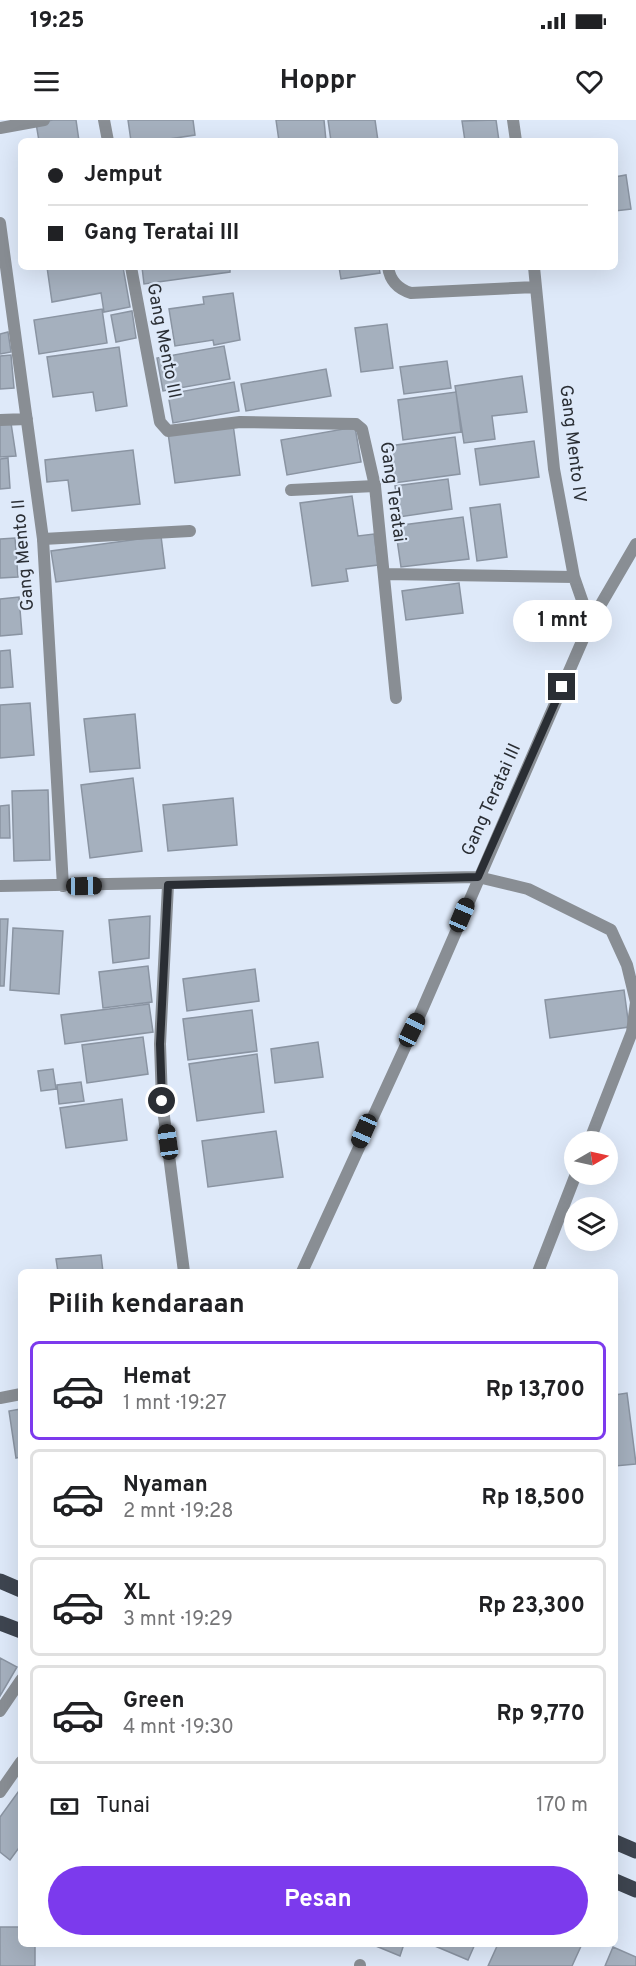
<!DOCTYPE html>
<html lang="id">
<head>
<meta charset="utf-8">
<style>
  :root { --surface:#fff; --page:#f6f6f6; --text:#202124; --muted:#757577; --line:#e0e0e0; --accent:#7c3aed }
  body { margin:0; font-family:Overpass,sans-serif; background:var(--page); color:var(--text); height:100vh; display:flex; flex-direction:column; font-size:22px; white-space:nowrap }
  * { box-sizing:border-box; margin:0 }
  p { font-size:20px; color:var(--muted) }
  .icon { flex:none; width:33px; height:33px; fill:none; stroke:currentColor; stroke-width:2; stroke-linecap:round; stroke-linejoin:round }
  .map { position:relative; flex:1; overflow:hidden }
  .side { position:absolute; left:18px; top:1149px; width:600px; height:678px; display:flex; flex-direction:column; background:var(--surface); border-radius:9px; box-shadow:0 6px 24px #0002 }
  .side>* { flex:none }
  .hud { position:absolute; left:18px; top:18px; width:600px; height:132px; border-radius:9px; box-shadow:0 6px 24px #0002; display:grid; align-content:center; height:132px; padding:0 30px; background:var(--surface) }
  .needle { width:39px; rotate:81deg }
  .buttons { position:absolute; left:564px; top:1011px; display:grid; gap:12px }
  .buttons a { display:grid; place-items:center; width:54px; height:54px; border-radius:50%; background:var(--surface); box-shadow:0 6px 24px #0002; font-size:30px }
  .end { position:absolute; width:27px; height:27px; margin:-14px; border:8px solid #2a2e34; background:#fff; box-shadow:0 0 0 3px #fff }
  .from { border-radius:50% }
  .bubble { position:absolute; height:42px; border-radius:21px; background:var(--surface); box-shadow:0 6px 24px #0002; font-size:20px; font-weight:700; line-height:42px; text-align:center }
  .car { position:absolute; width:18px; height:36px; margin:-18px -9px; border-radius:8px; box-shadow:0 0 4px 2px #0007; background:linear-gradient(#222 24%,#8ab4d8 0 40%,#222 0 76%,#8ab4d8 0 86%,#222 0) }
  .hud b { display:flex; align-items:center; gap:21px; height:57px; font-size:22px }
  .hud b+b { border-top:2px solid var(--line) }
  .hud i { width:15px; height:15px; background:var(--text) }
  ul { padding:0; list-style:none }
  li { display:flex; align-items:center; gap:18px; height:99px; margin:0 12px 9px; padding:0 18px; border:3px solid var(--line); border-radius:9px }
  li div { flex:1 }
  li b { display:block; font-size:22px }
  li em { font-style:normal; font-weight:700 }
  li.selected { border-color:var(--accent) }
  li>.icon { width:54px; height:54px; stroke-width:1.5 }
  h2 { padding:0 30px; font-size:27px; line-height:72px }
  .pay { display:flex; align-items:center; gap:15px; height:66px; padding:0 30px; font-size:22px }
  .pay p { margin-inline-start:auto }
  .button { display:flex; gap:12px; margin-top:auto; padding:12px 30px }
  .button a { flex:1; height:69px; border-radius:36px; background:var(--accent); color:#fff; font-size:24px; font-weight:700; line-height:69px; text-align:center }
  .status { display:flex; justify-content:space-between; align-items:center; height:42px; padding:0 30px; background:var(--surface); direction:ltr }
  .status svg { height:16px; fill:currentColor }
  header { display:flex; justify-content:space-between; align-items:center; height:78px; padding:0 30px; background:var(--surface); font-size:27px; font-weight:700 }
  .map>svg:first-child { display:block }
</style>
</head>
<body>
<div class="status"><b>19:25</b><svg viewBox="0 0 49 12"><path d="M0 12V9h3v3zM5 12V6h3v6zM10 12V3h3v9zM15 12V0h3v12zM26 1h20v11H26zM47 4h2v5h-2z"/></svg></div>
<header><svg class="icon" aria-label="menu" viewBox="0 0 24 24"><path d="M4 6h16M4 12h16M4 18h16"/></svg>Hoppr<svg class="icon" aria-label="heart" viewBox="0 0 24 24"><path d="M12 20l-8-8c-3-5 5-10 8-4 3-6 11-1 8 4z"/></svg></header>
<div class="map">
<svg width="636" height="1846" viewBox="0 0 636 1846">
  <rect width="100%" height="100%" fill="#dee9f9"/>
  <path fill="#a5b0be" stroke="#8a94a2" stroke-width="1.5" d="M53,0H76L79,21H39L36,3Z
    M128,0H193L195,15L156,21H131Z
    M276,0H324L326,21H279Z
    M328,0H375L378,21H331Z
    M496,0L499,21H465L462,1Z
    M626,55L631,89L615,91V57Z
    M47,147H123L130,187L104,192L101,173L52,182Z
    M142,147H230V152L144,164Z
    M339,147H379L380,153L341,159Z
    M233,173L240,220L214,225L213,220L175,226L169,189L204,184L203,177Z
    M102,189L107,223L39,234L34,200Z
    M132,191L136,218L116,222L111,195Z
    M387,204L393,248L361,252L355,208Z
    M8,212L11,232L0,234V214Z
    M224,226L230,259L163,271L157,238Z
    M119,227L127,286L96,291L93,272L53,277L47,237Z
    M11,235L14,268L0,269V236Z
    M447,241L451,268L404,274L400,247Z
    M326,249L331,276L246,291L241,264Z
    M522,256L527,292L492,296L495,319L464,323L455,266Z
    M234,262L239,291L173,303L168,274Z
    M456,272L461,312L403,320L398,280Z
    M11,303L16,336L0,337V304Z
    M233,304L240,355L175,363L168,313Z
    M355,307L361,342L287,355L281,320Z
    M455,317L460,354L394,363L389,326Z
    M534,321L539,357L480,365L475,329Z
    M133,330L140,384L72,391L68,360L47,362L45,340Z
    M8,338L10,368L0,369V339Z
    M448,359L452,389L399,397L395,366Z
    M352,376L358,416L374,414L378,445L346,449L348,461L312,466L300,383Z
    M500,384L507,437L477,441L470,388Z
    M463,397L469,439L401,447L395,406Z
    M161,416L165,448L56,462L51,431Z
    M15,418L18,457L0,458V419Z
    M459,463L463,493L406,500L402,471Z
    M19,477L22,514L0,516V479Z
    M10,530L13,567L0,568V531Z
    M30,583L34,635L0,638V585Z
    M135,594L140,648L90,652L84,599Z
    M133,658L142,731L90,738L81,665Z
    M48,670L50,740L14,741L12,671Z
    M233,678L237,725L168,731L163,685Z
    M9,685L10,718H0V686Z
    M150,796L149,838L113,843L109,800Z
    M0,799H8L4,866H0Z
    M13,808L63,811L59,874L10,870Z
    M148,846L152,882L103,888L99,852Z
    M255,849L259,881L187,891L183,859Z
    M624,870L629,907L550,918L545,880Z
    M149,884L153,912L65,924L61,895Z
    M252,890L257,931L188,940L183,899Z
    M143,917L148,954L87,963L82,925Z
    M318,922L323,957L275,963L271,929Z
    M257,934L264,992L197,1001L189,944Z
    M53,949L56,969L41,971L38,951Z
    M81,962L84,981L59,984L57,965Z
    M122,979L127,1020L66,1028L60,988Z
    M276,1011L283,1057L208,1067L202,1021Z
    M101,1135L103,1152H58L56,1139Z
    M627,1273L636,1344L615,1346V1275Z
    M21,1289V1337L16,1338L9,1291Z
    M0,1538L17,1547L0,1576Z
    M21,1668V1725L10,1740L0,1732V1697Z
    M0,1807H21V1824H35V1846H0Z
    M377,1824H404L400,1836L376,1826Z
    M436,1824H475L468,1840L435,1826Z
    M498,1824H582L572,1846H488Z
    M613,1827L636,1837V1846H605Z"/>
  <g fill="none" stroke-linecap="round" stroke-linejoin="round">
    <path stroke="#898e94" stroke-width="12" d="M291,370L375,366
      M43,419L190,411
      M478,757L528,769L611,810L627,845L636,882L632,912L589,1022
      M538,1152L576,1054"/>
    <path stroke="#898e94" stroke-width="12" d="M104,0L108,21
      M513,0L516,21
      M0,8L44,0
      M0,103L43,419L63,766
      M131,147L160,302L168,311L240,302L356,304L362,309L375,366L396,578
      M388,147C390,161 398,169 411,173L536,167
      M534,147L554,349L574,457L590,503
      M0,300L27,299
      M385,454L574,457
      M168,765L160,924L162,981L184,1152
      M0,766L478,757
      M302,1152L422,890L590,503L636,424
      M0,1278L21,1274
      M0,1591L21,1560
      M0,1672L21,1642
      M360,1846V1845"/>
    <path stroke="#3e4550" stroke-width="15" d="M0,1461L21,1470
      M0,1503L21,1511
      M615,1722L636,1731
      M615,1761L636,1770"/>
  </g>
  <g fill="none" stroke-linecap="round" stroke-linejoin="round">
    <path stroke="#2a2e34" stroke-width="8" d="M162,981L160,924L168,765L478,757L562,567"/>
  </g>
  <g text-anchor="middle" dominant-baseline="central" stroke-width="4.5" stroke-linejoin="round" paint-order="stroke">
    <g font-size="18" fill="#2a2e34" stroke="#dee9f9">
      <text transform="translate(163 221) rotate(79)">Gang Mento III</text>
      <text transform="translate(572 324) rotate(83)">Gang Mento IV</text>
      <text transform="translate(392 372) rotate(82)">Gang Teratai</text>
      <text transform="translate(24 435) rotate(-95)">Gang Mento II</text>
      <text transform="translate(492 680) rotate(-66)">Gang Teratai III</text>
    </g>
  </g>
</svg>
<div class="buttons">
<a><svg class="needle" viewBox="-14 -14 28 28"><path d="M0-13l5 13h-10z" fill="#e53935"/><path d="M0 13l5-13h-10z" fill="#757577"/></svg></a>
<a><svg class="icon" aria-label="layers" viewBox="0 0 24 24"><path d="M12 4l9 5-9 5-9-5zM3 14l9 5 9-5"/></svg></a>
</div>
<i class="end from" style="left:162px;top:981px"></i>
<i class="end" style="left:562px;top:567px"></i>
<div class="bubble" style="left:513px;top:480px;width:99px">1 mnt</div>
<i class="car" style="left:84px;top:766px;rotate:89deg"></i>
<i class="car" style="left:462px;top:795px;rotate:23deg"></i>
<i class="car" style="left:412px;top:910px;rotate:26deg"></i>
<i class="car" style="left:364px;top:1011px;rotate:204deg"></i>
<i class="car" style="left:168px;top:1022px;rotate:352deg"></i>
<div class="hud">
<b><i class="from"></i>Jemput</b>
<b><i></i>Gang Teratai III</b>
</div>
<section class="side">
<h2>Pilih kendaraan</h2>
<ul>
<li class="selected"><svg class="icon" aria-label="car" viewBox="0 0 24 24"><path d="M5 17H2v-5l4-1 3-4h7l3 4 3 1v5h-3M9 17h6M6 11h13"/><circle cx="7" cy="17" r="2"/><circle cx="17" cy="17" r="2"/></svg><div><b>Hemat</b><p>1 mnt · 19:27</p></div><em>Rp 13,700</em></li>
<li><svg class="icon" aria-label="car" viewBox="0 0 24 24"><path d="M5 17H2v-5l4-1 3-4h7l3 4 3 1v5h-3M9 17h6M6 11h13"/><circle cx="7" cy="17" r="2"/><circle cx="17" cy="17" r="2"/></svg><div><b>Nyaman</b><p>2 mnt · 19:28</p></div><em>Rp 18,500</em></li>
<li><svg class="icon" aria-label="car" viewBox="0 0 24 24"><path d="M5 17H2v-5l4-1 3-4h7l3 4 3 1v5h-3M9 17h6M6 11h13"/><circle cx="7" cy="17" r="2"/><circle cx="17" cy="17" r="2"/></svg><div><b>XL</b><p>3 mnt · 19:29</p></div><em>Rp 23,300</em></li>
<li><svg class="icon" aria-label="car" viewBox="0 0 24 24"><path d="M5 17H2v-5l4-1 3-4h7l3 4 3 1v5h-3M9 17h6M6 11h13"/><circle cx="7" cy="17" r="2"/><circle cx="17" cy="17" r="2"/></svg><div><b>Green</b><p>4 mnt · 19:30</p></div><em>Rp 9,770</em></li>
</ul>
<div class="pay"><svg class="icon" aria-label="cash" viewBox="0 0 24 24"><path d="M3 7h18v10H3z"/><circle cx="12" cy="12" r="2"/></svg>Tunai<p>170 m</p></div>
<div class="button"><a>Pesan</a></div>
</section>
</div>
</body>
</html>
